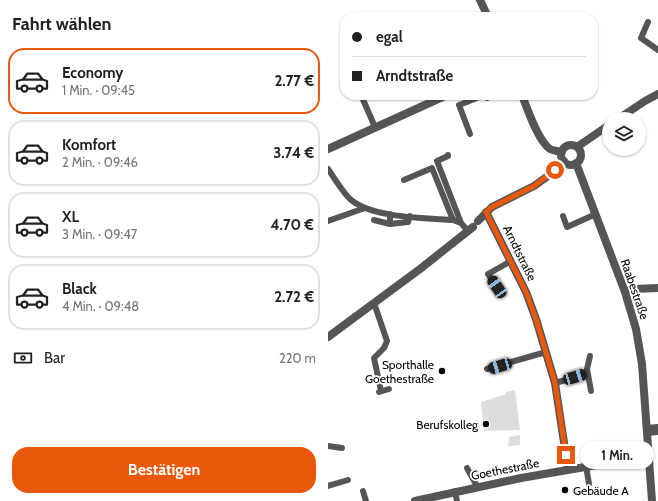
<!DOCTYPE html>
<html lang="de">
<head>
<meta charset="utf-8">
<style>
  :root { --surface:#fff; --page:#f2f2f2; --text:#222; --muted:#767676; --line:#e0e0e0; --accent:#ea580c }
  body { margin:0; font-family:Cabin,sans-serif; background:var(--page); color:var(--text); height:100vh; display:flex; flex-direction:column; font-size:15px; white-space:nowrap }
  * { box-sizing:border-box; margin:0 }
  p { font-size:13px; color:var(--muted) }
  .icon { flex:none; width:22px; height:22px; fill:none; stroke:currentColor; stroke-width:2; stroke-linecap:round; stroke-linejoin:round }
  .map { position:relative; flex:1; overflow:hidden }
  .details { display:flex; flex-direction:column; background:var(--surface); width:328px }
  .details>* { flex:none }
  .top-card { position:absolute; left:12px; top:12px; width:258px; height:88px; border-radius:16px; box-shadow:0 1px 3px #0004; display:grid; align-content:center; height:88px; padding:0 12px; background:var(--surface) }
  .fabs { position:absolute; left:274px; top:112px; display:grid; gap:8px }
  .fabs a { display:grid; place-items:center; width:44px; height:44px; border-radius:50%; background:var(--surface); box-shadow:0 1px 3px #0004; font-size:20px }
  .end { position:absolute; width:18px; height:18px; margin:-9px; border:5px solid #ea580c; background:#fff; box-shadow:0 0 0 2px #fff }
  .from { border-radius:50% }
  .bubble { position:absolute; height:28px; border-radius:14px; background:var(--surface); box-shadow:0 1px 3px #0004; font-size:13px; font-weight:700; line-height:28px; text-align:center }
  .car { position:absolute; width:12px; height:24px; margin:-12px -6px; border-radius:5px; box-shadow:0 0 3px 1px #0007; background:linear-gradient(#222 24%,#8ab4d8 0 40%,#222 0 76%,#8ab4d8 0 86%,#222 0) }
  .top-card b { display:flex; align-items:center; gap:14px; height:38px; font-size:15px }
  .top-card b+b { border-top:1px solid var(--line) }
  .top-card i { width:10px; height:10px; background:var(--text) }
  ul { padding:0; list-style:none }
  li { display:flex; align-items:center; gap:12px; height:66px; margin:0 8px 6px; padding:0 4px; border:2px solid var(--line); border-radius:16px }
  li div { flex:1 }
  li b { display:block; font-size:15px }
  li em { font-style:normal; font-weight:700 }
  li.current { border-color:var(--accent) }
  li>.icon { width:36px; height:36px; stroke-width:1.5 }
  h2 { padding:0 12px; font-size:18px; line-height:48px }
  .pay { display:flex; align-items:center; gap:10px; height:44px; padding:0 12px; font-size:15px }
  .pay p { margin-inline-start:auto }
  .button { display:flex; gap:8px; margin-top:auto; padding:8px 12px }
  .button a { flex:1; height:46px; border-radius:16px; background:var(--accent); color:#fff; font-size:16px; font-weight:700; line-height:46px; text-align:center }
  main { display:flex; flex:1; min-height:0 }
  .map>svg:first-child { display:block }
</style>
</head>
<body>
<main>
<section class="details">
<h2>Fahrt wählen</h2>
<ul>
<li class="current"><svg class="icon" aria-label="car" viewBox="0 0 24 24"><path d="M5 17H2v-5l4-1 3-4h7l3 4 3 1v5h-3M9 17h6M6 11h13"/><circle cx="7" cy="17" r="2"/><circle cx="17" cy="17" r="2"/></svg><div><b>Economy</b><p>1 Min. · 09:45</p></div><em>2.77 €</em></li>
<li><svg class="icon" aria-label="car" viewBox="0 0 24 24"><path d="M5 17H2v-5l4-1 3-4h7l3 4 3 1v5h-3M9 17h6M6 11h13"/><circle cx="7" cy="17" r="2"/><circle cx="17" cy="17" r="2"/></svg><div><b>Komfort</b><p>2 Min. · 09:46</p></div><em>3.74 €</em></li>
<li><svg class="icon" aria-label="car" viewBox="0 0 24 24"><path d="M5 17H2v-5l4-1 3-4h7l3 4 3 1v5h-3M9 17h6M6 11h13"/><circle cx="7" cy="17" r="2"/><circle cx="17" cy="17" r="2"/></svg><div><b>XL</b><p>3 Min. · 09:47</p></div><em>4.70 €</em></li>
<li><svg class="icon" aria-label="car" viewBox="0 0 24 24"><path d="M5 17H2v-5l4-1 3-4h7l3 4 3 1v5h-3M9 17h6M6 11h13"/><circle cx="7" cy="17" r="2"/><circle cx="17" cy="17" r="2"/></svg><div><b>Black</b><p>4 Min. · 09:48</p></div><em>2.72 €</em></li>
</ul>
<div class="pay"><svg class="icon" aria-label="cash" viewBox="0 0 24 24"><path d="M3 7h18v10H3z"/><circle cx="12" cy="12" r="2"/></svg>Bar<p>220 m</p></div>
<div class="button"><a>Bestätigen</a></div>
</section>
<div class="map">
<svg width="330" height="501" viewBox="0 0 330 501">
  <rect width="100%" height="100%" fill="#fff"/>
  <path fill="#dcdcdc" d="M187,390L192,430L156,431L153,402L178,394V392Z
    M192,435V445L180,446L181,437Z"/>
  <g fill="none" stroke-linecap="round" stroke-linejoin="round">
    <path stroke="#555" stroke-width="6" d="M320,22L313,38L330,50
      M33,95L47,127
      M142,134L131,105L154,96L159,98L166,95
      M120,155V156L109,161L133,223
      M0,169C7,179 14,191 22,199C43,218 98,218 125,220L133,223L140,231
      M76,180L104,168L125,220
      M235,216L239,227L268,214
      M46,220L62,224V214
      M0,221L37,208
      M62,224L80,222L82,216
      M169,287L160,274L183,261
      M46,303L59,341L56,348L46,358L53,391
      M262,356L259,369L263,391
      M159,369L218,352
      M227,383L259,374
      M51,392L61,389
      M318,428L330,427
      M319,433L330,432
      M0,446L14,448
      M258,466L261,484
      M139,468L149,486
      M0,486L20,480
      M35,491L38,501
      M127,491L129,501"/>
    <path stroke="#555" stroke-width="8" d="M152,0L160,17
      M194,95C199,108 210,141 222,149C225,151 230,151 234,152
      M290,119L317,101L330,94
      M233 155a10 10 0 1 1 20 0a10 10 0 1 1-20 0Z
      M249,147L281,125
      M0,149L119,95
      M248,163L297,292L308,329L314,364L324,501
      M158,212L198,292L208,319L227,383L240,469
      M150,221L164,207L206,186L227,171L236,161
      M297,292L305,289L330,288
      M0,337L92,269L145,227
      M87,501L193,478L321,456"/>
  </g>
  <g fill="none" stroke-linecap="round" stroke-linejoin="round">
    <path stroke="#ea580c" stroke-width="5" d="M227,170L206,186L164,207L158,212L198,292L208,319L227,383L238,455"/>
  </g>
  <g fill="#000" stroke="#fff" stroke-width="1.5">
    <circle cx="114" cy="371" r="4"/>
    <circle cx="158" cy="424" r="4"/>
    <circle cx="237" cy="490" r="4"/>
  </g>
  <g text-anchor="middle" dominant-baseline="central" stroke-width="3.5" stroke-linejoin="round" paint-order="stroke">
    <g font-size="12" fill="#000" stroke="#fff">
      <text transform="translate(192 253) rotate(64)">Arndtstraße</text>
      <text transform="translate(307 289) rotate(71)">Raabestraße</text>
      <text transform="translate(177 469) rotate(-11)">Goethestraße</text>
    </g>
    <g font-size="12" fill="#000" stroke="#fff" text-anchor="end">
      <text x="106" y="364">Sporthalle<tspan x="106" dy="14">Goethestraße</tspan></text>
      <text x="150" y="424">Berufskolleg</text>
      <text x="245" y="490" text-anchor="start">Gebäude A</text>
    </g>
  </g>
</svg>
<div class="fabs">
<a><svg class="icon" aria-label="layers" viewBox="0 0 24 24"><path d="M12 4l9 5-9 5-9-5zM3 14l9 5 9-5"/></svg></a>
</div>
<i class="end from" style="left:227px;top:170px"></i>
<i class="end" style="left:238px;top:455px"></i>
<div class="bubble" style="left:252px;top:441px;width:74px">1 Min.</div>
<i class="car" style="left:169px;top:287px;rotate:326deg"></i>
<i class="car" style="left:172px;top:366px;rotate:254deg"></i>
<i class="car" style="left:247px;top:377px;rotate:73deg"></i>
<div class="top-card">
<b><i class="from"></i>egal</b>
<b><i></i>Arndtstraße</b>
</div>
</div>
</main>
</body>
</html>
